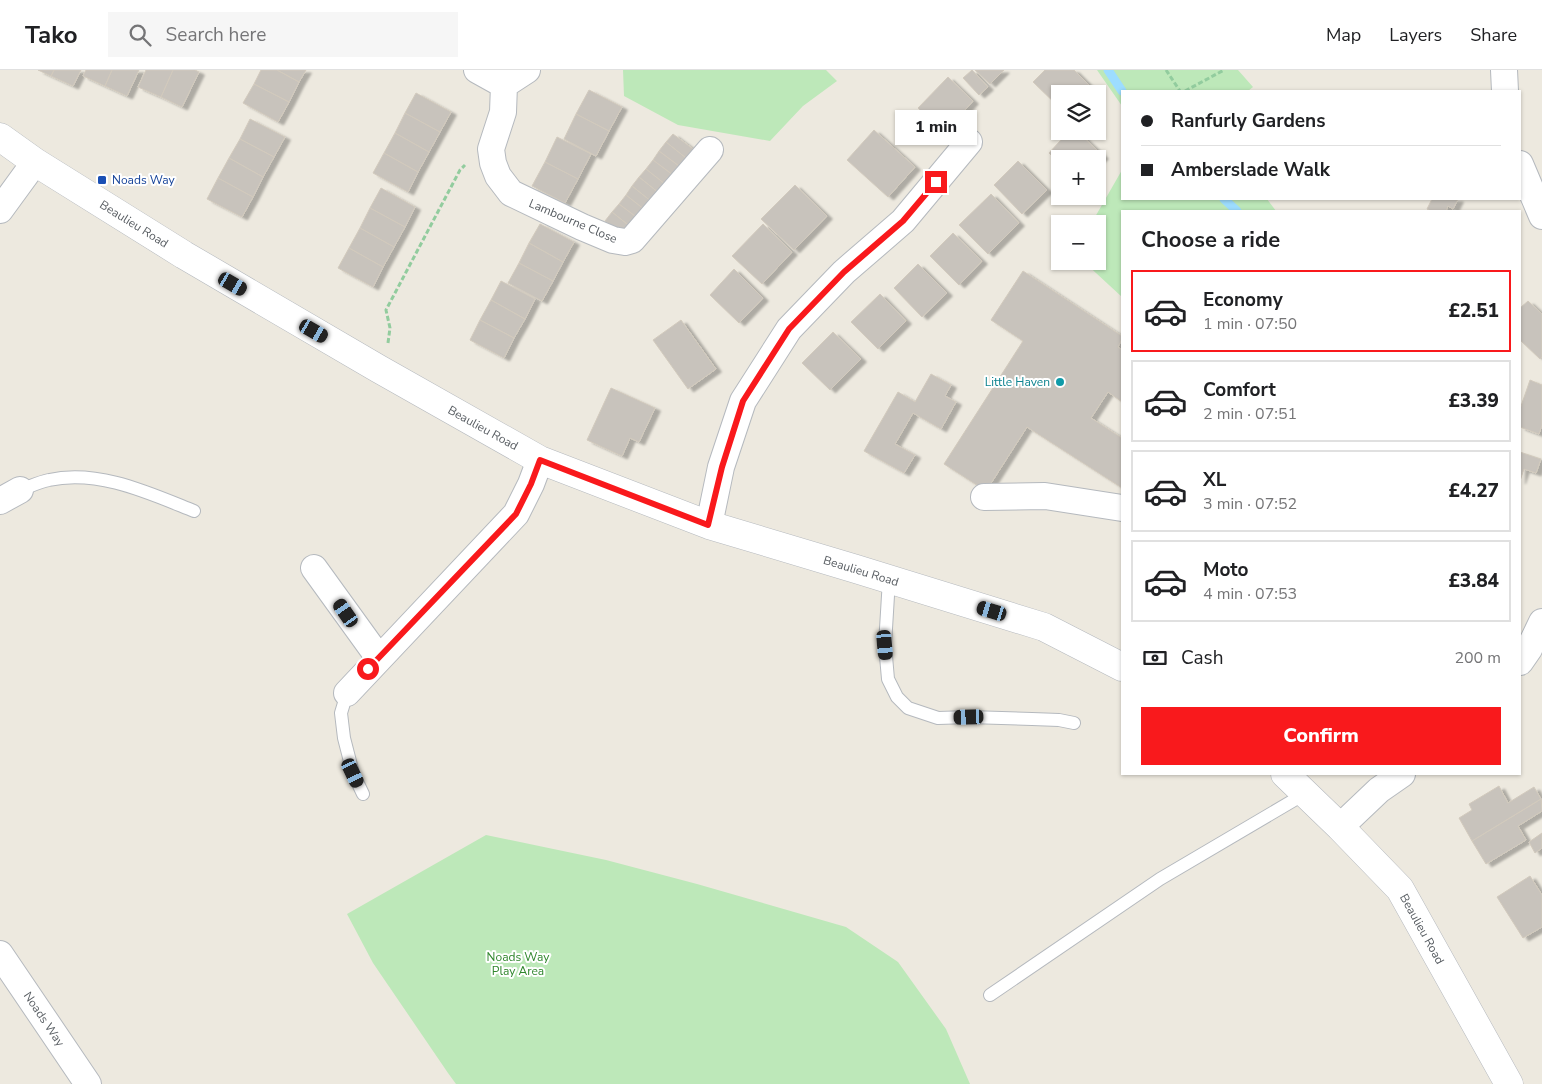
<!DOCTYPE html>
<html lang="en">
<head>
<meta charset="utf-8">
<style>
  :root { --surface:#fff; --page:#f6f6f6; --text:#202124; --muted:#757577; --line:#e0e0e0; --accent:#f9191c }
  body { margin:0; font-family:"Nunito Sans",sans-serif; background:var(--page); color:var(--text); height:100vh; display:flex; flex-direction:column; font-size:19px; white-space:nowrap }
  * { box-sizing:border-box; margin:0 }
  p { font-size:16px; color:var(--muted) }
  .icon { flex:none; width:28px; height:28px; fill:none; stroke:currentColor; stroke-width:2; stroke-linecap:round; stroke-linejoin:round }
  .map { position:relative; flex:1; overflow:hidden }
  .side { position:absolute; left:1121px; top:140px; width:400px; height:565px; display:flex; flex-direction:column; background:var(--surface); border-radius:0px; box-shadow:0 1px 4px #0004 }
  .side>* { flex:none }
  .top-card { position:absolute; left:1121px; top:20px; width:400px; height:110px; border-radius:0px; box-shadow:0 1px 4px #0004; display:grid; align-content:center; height:110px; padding:0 20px; background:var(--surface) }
  .tools { position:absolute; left:1051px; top:15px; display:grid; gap:10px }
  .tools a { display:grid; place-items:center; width:55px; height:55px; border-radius:0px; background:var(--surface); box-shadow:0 1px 4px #0004; font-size:25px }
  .end { position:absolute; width:22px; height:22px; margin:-11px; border:6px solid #f9191c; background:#fff; box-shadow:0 0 0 2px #fff }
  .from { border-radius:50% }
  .bubble { position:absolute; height:35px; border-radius:0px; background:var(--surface); box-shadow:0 1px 4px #0004; font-size:16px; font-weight:800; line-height:35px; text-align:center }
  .car { position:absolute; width:15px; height:30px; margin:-15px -8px; border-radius:6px; box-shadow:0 0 4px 1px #0007; background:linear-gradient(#222 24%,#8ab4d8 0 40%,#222 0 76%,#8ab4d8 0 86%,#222 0) }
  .top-card b { display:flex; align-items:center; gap:18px; height:48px; font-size:19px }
  .top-card b+b { border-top:1px solid var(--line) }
  .top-card i { width:12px; height:12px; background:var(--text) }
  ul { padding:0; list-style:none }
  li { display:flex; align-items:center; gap:15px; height:82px; margin:0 10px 8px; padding:0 10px; border:2px solid var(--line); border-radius:0px }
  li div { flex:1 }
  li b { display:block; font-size:19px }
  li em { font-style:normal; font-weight:800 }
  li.selected { border-color:var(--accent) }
  li>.icon { width:45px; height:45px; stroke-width:1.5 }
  h2 { padding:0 20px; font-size:22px; line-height:60px }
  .pay { display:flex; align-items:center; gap:12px; height:55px; padding:0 20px; font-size:19px }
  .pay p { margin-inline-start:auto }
  .button { display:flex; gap:10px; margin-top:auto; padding:10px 20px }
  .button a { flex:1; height:58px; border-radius:0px; background:var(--accent); color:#fff; font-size:20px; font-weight:800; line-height:58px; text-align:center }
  header { display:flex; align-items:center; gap:30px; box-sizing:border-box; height:70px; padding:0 25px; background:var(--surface); border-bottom:1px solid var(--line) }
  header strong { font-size:24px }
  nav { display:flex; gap:28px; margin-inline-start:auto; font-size:18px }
  .search { width:350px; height:45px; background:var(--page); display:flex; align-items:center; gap:12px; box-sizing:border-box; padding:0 18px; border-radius:0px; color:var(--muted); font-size:19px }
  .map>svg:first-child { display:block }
</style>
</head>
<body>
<header>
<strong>Tako</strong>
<div class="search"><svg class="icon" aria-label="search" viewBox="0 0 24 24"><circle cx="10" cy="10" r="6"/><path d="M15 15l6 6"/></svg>Search here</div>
<nav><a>Map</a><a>Layers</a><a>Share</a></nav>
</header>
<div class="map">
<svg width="1542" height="1014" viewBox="0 0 1542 1014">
  <defs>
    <filter id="shadow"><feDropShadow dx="5.5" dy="3" stdDeviation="1" flood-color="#0004"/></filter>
  </defs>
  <rect width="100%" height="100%" fill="#ede9df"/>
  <path fill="#bde8b9" d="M623,0H826L837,11L803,36L770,71L678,55L624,26Z
    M1097,0H1238L1253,17L1248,21H1122V36Z
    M1122,100V129H1267L1276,141H1122V227L1083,191H1098V154H1091Z
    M486,765L606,790L697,814L846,857L898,892L946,959L970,1014H456L448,1003L373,893L347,844Z"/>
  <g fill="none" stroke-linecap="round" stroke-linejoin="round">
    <path stroke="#9dddff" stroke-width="9" d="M1108,0L1122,21
      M1224,129L1237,141"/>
  </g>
  <path fill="#c8c3bc" stroke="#d2cabd" filter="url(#shadow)" d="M38,0H54L51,6Z
    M54,0H81L73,16L51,6Z
    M86,0H112L105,16L83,6Z
    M112,0H139L127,26L105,16Z
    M146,0H173L161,27L138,17Z
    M173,0H195L199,2L182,37L161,27Z
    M261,0H277L299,12L289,32L254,14Z
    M277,0H306L299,12Z
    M972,0L988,17L979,25L963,8Z
    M975,0H1004L990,14Z
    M1045,0H1074L1089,15L1081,24H1060V38L1033,12Z
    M948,7L973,31L944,63L918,38Z
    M254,14L289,32L278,52L243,33Z
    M589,20L622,37L609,61L576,44Z
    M416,23L451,42L440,62L405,43Z
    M405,43L440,62L429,82L395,63Z
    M576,44L609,61L596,86L564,69Z
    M250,49L285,67L274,87L240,69Z
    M874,60L915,97L888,127L847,90Z
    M1069,61H1077L1103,86L1098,91V89H1060V94L1049,83Z
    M395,63L429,82L418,102L384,83Z
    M673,64L693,79L686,88L666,72Z
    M557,67L591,84L578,109L545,92Z
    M240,69L274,87L263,107L229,88Z
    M666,72L686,88L679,96L659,81Z
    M659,81L679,96L673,105L653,90Z
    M384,83L418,102L408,122L373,103Z
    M229,88L263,107L253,127L218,108Z
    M653,90L673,105L665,114L646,99Z
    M1018,91L1047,120L1022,144L994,115Z
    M545,92L578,109L565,133L532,116Z
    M646,99L665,114L659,123L639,107Z
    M639,107L659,123L652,132L632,116Z
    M218,108L253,127L242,147L207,129Z
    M795,115L827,146L794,180L761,149Z
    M632,116L652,132L645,140L626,125Z
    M381,118L415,137L405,157L370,138Z
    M991,124L1019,153L988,184L959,155Z
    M626,125L645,140L639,149L619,134Z
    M1432,129H1458L1453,139L1448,136L1446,141H1431L1427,139Z
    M619,134L639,149L632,158L612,142Z
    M370,138L405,157L394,177L360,158Z
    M612,142L632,158L625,167L605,151Z
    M540,154L574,172L563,192L529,173Z
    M763,154L792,182L762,214L732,186Z
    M360,158L394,177L383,197L349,178Z
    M953,163L982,191L959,215L930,186Z
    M529,173L563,192L553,211L519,193Z
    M349,178L383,197L373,217L338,198Z
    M519,193L553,211L542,231L508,213Z
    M918,194L947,223L922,247L894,218Z
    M734,199L763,228L739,253L710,225Z
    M1023,201L1122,266V269L1118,277L1122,280V332L1108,322L1091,348L1122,368V418L1027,357L986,421L944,394L1023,271L991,250Z
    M501,211L535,229L525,249L491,230Z
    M880,224L906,251L878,279L851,252Z
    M491,230L525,249L514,268L480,250Z
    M1528,231L1542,244V287L1540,289L1520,270V238Z
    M480,250L514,268L504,288L470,270Z
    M681,250L716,299L688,319L653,270Z
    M833,262L861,289L830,320L802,293Z
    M931,304L951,315L945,326L956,332L941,359L913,343L895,374L915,385L904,403L864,381L898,322L915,332Z
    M1530,310L1542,315V355L1539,364L1520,357V339Z
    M611,318L655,338L639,372L630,368L622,386L587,370Z
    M1520,382L1541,389L1536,403L1524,399L1520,411Z
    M1499,716L1508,733L1534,717L1541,729L1472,771L1459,748L1472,740L1469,734Z
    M1541,729L1542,741L1518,756L1526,770L1486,794L1472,771Z
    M1542,763V778L1535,783L1529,772Z
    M1530,806L1542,825V857L1523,868L1497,827Z"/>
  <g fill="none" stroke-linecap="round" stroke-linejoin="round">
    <g stroke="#b5b9be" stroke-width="14">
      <path id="service" d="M20,420C29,417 39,412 49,410C98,399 149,423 194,441
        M889,509L885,575L888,609L897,627L908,638L938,648L969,647L1032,649L1059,650L1074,653
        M347,623L341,643L344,668L353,703L363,724
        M990,925L1160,809L1306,723"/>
    </g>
    <g stroke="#b5b9be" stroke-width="28">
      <path id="minor" d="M477,0L504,15L503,42L491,79L493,93L498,106L511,123L582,157L613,170L625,172L632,170L710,80
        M1504,0L1505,21
        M504,15L527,0
        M1520,94L1542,146
        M0,140L35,92
        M984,427L1045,426L1122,438
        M0,431L20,420
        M709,455L721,397L743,331L789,259L844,202L903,151L969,72
        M314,498L379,588
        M1520,592L1529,579L1542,552
        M347,623L516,444L531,414L540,390
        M1340,757L1379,720L1402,704
        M0,884L88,1014"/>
    </g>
    <g stroke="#b5b9be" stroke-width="29">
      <path id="tertiary" d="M0,67L35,92L184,185L379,299L540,390L709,455L856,499L1044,557L1122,597
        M1285,704L1340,757L1400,819L1509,1014"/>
    </g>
    <path stroke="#92cc9e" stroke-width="3" stroke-dasharray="5 2.5" stroke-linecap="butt" d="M1166,0L1180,21
      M1185,21L1224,0
      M388,273L390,258L386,240L460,100L465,95"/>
    <use href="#service" stroke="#fff" stroke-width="12"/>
    <use href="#minor" stroke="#fff" stroke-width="26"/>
    <use href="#tertiary" stroke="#fff" stroke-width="28"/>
  </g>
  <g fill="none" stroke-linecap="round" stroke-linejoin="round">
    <path stroke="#f9191c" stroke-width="6" d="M368,599L516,444L531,414L540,390L708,455L722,397L743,331L789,259L844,202L903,151L936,112"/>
  </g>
  <rect fill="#1a4fb4" stroke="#fff" stroke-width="2" x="97" y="105" width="10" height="10" rx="2.5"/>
  <circle fill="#0f9aa8" stroke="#fff" stroke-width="2" cx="1060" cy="312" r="5"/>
  <g text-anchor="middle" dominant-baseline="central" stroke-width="4" stroke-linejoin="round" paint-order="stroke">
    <g font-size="12" fill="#164399" stroke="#fff" text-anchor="start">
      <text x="112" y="110">Noads Way</text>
    </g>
    <g font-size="12" fill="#585d62" stroke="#fff">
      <text transform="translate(573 151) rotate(23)">Lambourne Close</text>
      <text transform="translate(134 154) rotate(32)">Beaulieu Road</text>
      <text transform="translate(483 358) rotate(29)">Beaulieu Road</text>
      <text transform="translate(861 501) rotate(17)">Beaulieu Road</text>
      <text transform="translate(1422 859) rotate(61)">Beaulieu Road</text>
      <text transform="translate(44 949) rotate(56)">Noads Way</text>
    </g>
    <g font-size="12" fill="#0d838f" stroke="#fff" text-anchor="end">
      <text x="1050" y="312">Little Haven</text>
    </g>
    <g font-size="12" fill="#30862d" stroke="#fff">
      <text x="518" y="887">Noads Way<tspan x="518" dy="14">Play Area</tspan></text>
    </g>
  </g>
</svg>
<div class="tools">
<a><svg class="icon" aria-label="layers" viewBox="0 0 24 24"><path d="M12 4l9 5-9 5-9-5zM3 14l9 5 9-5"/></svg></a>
<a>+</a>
<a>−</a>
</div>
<i class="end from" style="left:368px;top:599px"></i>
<i class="end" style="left:936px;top:112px"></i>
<div class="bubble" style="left:895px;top:40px;width:82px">1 min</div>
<i class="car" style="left:233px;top:214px;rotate:120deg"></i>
<i class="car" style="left:314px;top:261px;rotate:120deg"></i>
<i class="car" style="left:992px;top:541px;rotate:287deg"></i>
<i class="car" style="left:346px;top:543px;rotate:325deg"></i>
<i class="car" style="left:885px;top:575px;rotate:175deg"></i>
<i class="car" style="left:969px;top:647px;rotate:268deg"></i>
<i class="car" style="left:353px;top:703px;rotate:155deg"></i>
<div class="top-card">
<b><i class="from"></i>Ranfurly Gardens</b>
<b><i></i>Amberslade Walk</b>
</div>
<section class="side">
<h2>Choose a ride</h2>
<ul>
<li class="selected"><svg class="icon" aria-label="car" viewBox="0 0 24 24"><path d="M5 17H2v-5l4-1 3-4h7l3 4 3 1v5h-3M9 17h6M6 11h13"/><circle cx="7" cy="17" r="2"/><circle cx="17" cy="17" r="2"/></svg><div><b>Economy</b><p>1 min · 07:50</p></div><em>£2.51</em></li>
<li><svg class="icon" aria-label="car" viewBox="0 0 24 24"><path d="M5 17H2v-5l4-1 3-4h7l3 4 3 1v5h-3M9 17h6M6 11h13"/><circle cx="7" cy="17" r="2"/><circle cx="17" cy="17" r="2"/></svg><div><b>Comfort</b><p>2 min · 07:51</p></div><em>£3.39</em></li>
<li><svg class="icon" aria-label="car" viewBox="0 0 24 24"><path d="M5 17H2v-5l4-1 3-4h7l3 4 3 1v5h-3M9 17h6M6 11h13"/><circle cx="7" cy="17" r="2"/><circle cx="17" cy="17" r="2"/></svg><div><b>XL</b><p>3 min · 07:52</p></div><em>£4.27</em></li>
<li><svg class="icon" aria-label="car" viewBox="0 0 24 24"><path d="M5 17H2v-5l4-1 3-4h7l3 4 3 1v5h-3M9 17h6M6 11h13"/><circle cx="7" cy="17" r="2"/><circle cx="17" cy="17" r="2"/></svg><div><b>Moto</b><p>4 min · 07:53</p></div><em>£3.84</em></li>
</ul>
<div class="pay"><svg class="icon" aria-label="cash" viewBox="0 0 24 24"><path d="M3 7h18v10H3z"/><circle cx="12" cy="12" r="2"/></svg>Cash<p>200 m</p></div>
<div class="button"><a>Confirm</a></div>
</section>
</div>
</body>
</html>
